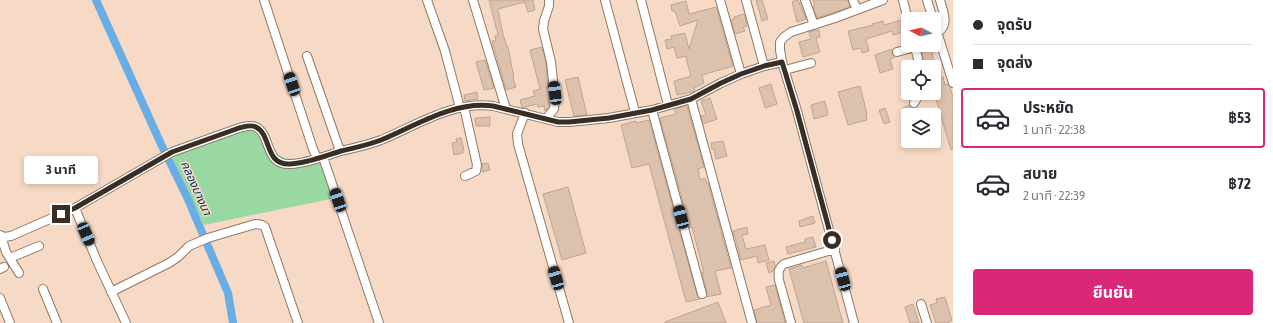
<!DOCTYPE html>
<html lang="th">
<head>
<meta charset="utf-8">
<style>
  :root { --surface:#fff; --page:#f7f7f7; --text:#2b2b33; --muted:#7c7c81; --line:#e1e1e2; --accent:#db2777 }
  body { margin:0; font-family:"Asap Condensed","Noto Sans Thai",sans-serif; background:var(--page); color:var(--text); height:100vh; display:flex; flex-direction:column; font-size:15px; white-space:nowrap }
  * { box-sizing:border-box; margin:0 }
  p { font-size:13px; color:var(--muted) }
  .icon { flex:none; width:22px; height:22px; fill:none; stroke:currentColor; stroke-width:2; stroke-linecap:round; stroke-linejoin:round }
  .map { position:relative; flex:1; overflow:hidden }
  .side { display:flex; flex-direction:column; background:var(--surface); width:320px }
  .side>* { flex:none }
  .guide { display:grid; align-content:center; height:88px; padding:0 20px; background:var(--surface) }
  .needle { width:26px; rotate:277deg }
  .controls { position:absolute; left:901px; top:12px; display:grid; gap:8px }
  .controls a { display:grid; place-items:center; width:40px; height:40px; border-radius:4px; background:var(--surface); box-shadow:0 2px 6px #0003; font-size:20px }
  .end { position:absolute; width:18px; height:18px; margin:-9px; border:5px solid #382e26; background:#fff; box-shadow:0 0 0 2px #fff }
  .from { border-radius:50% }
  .bubble { position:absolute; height:28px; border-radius:4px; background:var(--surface); box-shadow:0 2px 6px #0003; font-size:13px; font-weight:700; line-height:28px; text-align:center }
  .car { position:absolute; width:12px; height:24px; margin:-12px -6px; border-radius:5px; box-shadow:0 0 3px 1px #0007; background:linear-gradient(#222 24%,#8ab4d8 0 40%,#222 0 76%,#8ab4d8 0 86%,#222 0) }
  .guide b { display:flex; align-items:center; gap:14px; height:38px; font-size:15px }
  .guide b+b { border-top:1px solid var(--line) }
  .guide i { width:10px; height:10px; background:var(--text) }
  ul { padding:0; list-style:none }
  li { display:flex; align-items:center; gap:12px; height:60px; margin:0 8px 6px; padding:0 12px; border:2px solid transparent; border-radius:4px }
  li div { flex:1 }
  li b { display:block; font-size:15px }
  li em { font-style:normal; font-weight:700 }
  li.current { border-color:var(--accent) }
  li>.icon { width:36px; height:36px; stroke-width:1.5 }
  .button { display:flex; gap:8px; margin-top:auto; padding:8px 20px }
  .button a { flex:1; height:46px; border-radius:4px; background:var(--accent); color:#fff; font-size:16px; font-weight:700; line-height:46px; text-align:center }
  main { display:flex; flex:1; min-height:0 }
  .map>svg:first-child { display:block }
</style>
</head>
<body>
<main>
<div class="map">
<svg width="953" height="323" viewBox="0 0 953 323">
  <rect width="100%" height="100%" fill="#f6dac6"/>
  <path fill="#9ad8a3" d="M257,124C262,132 268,145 274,151C289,165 308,158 325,153L340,197L204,225L170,152Z"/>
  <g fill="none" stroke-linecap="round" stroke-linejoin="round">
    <path stroke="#68ade5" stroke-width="8" d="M96,0L161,144L187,197L228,293L233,323"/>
  </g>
  <path fill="#dcc1ad" stroke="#bfa591" d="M489,0H533L535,10L528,12L524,0L525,2L498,9L503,34L507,47H508L514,78H513L516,87L506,90L492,41L496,40L495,36L498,35Z
    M756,0H762L768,19L762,21Z
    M796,0H798L806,19L797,22L792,2Z
    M813,0H848L850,7L817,18L813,7L815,6Z
    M686,1L689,14L716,7L733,66L702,75L704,83L694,88L695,91L692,92L677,95L674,81L691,76L686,58L687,56L677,58L674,47L667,49L665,40L672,39L671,36L685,33L689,49L698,20L680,26L675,11H672L671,5Z
    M744,14L747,26L743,27L745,31L735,34L731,20L734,19V17Z
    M902,20L906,31L893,35L892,31L866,39L869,51L862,53L861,48L853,50L848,31L873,25L872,24L883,21L884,25Z
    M819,30L820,37L816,38L820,52L803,57L799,42L811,39L809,32Z
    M920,45H931L933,54H932L934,63L936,62L940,77H943L945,85L948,84L950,87L953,97V149L951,150L936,99H937L934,88V64L925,66Z
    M542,47L546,63L549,100V107L545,111L544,106L538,107L537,104L522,108L520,100L535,96L533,91L540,89L530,50Z
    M892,49V54L895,57L890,59L893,69L880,73L875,55Z
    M485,60L494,88L484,90L476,62Z
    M578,77L587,115L574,116L565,80Z
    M771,84L777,104L765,108L759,88Z
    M860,86L867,114H866L867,120L848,125L838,92Z
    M477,92L478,99L465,101L464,95Z
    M710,98L717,119L703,124L701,116L706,115L701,101Z
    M825,101L828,115L814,119L811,105Z
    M909,105L913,112L907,115L903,108Z
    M687,106L704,167L698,169L700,180L705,178L707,183H708L731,268L715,271L721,294L706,297L707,293L702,273H704L692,227L690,228L660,118L676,114L674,109Z
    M885,108L890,122L884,124L879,110Z
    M490,117V126H476L475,118Z
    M649,120L697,295L700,299L686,302L649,164L632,168L621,125L636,121V123Z
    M461,138L464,150H463V153L454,155L452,143L457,142L456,139Z
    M723,141L727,156L716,159L714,149H712L711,143Z
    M488,163L490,170L483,172L482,164Z
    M568,187L586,253L562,260L543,194Z
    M813,216L815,223L800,227L799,221Z
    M747,227L748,234L742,235L746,249L765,245L769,260L758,263L757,256L741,260L735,237H734L733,231Z
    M813,237L816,247L788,254L786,247L805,242V239Z
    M774,261L775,265L773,271L769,273L766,263Z
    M826,261L843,323H804L789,269L802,265L803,268Z
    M775,285L785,323H757L754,310L771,305L766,287Z
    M945,297L952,321L947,323H936L930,305L937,303L936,299Z
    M718,302L726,323H665V322Z
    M913,304L919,323H910L905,307Z"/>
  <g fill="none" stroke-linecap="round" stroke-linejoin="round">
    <g stroke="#907865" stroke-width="10">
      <path id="minor" d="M264,0L313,149L317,158
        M427,0L445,51L460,108
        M473,0L506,109
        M605,0L635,112
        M641,0L668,105
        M720,0L741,74
        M746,0L764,66
        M805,0L814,25
        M853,0L857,10
        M903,0L908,20
        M927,0L933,19
        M934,22L953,83
        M937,33C950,25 943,12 940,0
        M915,47L920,67
        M897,52L915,47L914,45
        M307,56L340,151
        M785,70L811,63
        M691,99L752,323
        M914,103L920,93
        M464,107L477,165L476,171L465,176
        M652,110L702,294
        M525,113L517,134L518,144L569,323
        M546,119L554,109L555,100L551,62L543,29L544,21L549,6V0
        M323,157L379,323
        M75,208L97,261L126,323
        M0,235L4,237L11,236L75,208L172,152L239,128C244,127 251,124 256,127C272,135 264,166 291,164C308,163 325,156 341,151C354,148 368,145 381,140C417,125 453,101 493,106L558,122H569L609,118L652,110L691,99L721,83L741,74L764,66L782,62
        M1,236L6,252L19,273
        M10,258L39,246
        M0,269L4,267
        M43,289L57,323
        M111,292L169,263L178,257L189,246L208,238L255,224C259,224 262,224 265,227L298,323
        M0,298L10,323
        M921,304L927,323
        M791,323L779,280C778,272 778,269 784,264L835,249
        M854,323L797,111L782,62L780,50V42L784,37L791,32L835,18L883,0"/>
    </g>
    <use href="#minor" stroke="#fff" stroke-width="8"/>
  </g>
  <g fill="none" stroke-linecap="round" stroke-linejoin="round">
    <path stroke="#382e26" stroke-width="5" d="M61,214L75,208L172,152L239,128C244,127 251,124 256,127C272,135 264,166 291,164C308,163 325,156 341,151C354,148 368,145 381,140C417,125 453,101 493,106L558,122H569L609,118L652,110L691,99L721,83L741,74L764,66L782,62L797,111L832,240"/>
  </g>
  <g text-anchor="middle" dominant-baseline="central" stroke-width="3" stroke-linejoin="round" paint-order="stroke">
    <g font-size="12" font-style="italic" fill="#003559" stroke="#f6dac6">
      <text transform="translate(196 188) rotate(66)">คลองบางนา</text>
    </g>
  </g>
</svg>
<div class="controls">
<a><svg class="needle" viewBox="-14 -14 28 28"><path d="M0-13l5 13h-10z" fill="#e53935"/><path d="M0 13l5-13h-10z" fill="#7c7c81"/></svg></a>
<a><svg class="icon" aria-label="locate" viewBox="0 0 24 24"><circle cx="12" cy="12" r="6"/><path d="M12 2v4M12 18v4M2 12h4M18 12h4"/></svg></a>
<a><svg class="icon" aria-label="layers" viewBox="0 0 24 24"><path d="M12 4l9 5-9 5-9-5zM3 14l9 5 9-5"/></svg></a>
</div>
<i class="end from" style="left:832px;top:240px"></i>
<i class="end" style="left:61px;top:214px"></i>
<div class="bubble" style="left:24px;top:156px;width:74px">3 นาที</div>
<i class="car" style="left:292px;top:84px;rotate:342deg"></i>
<i class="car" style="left:555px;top:93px;rotate:353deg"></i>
<i class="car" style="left:338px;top:200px;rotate:341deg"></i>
<i class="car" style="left:681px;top:217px;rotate:345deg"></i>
<i class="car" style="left:86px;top:234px;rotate:157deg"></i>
<i class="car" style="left:556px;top:278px;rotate:344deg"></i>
<i class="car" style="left:843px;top:279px;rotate:345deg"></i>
</div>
<section class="side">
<div class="guide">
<b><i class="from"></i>จุดรับ</b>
<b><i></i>จุดส่ง</b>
</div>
<ul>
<li class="current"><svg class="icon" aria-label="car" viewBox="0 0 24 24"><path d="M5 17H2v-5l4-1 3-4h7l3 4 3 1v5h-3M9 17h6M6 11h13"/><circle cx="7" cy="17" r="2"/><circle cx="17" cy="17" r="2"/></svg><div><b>ประหยัด</b><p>1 นาที · 22:38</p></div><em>฿53</em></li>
<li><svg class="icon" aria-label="car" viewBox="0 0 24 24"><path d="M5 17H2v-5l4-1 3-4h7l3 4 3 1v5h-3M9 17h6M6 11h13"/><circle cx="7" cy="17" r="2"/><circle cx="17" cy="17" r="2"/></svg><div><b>สบาย</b><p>2 นาที · 22:39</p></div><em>฿72</em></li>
</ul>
<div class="button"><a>ยืนยัน</a></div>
</section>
</main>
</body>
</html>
